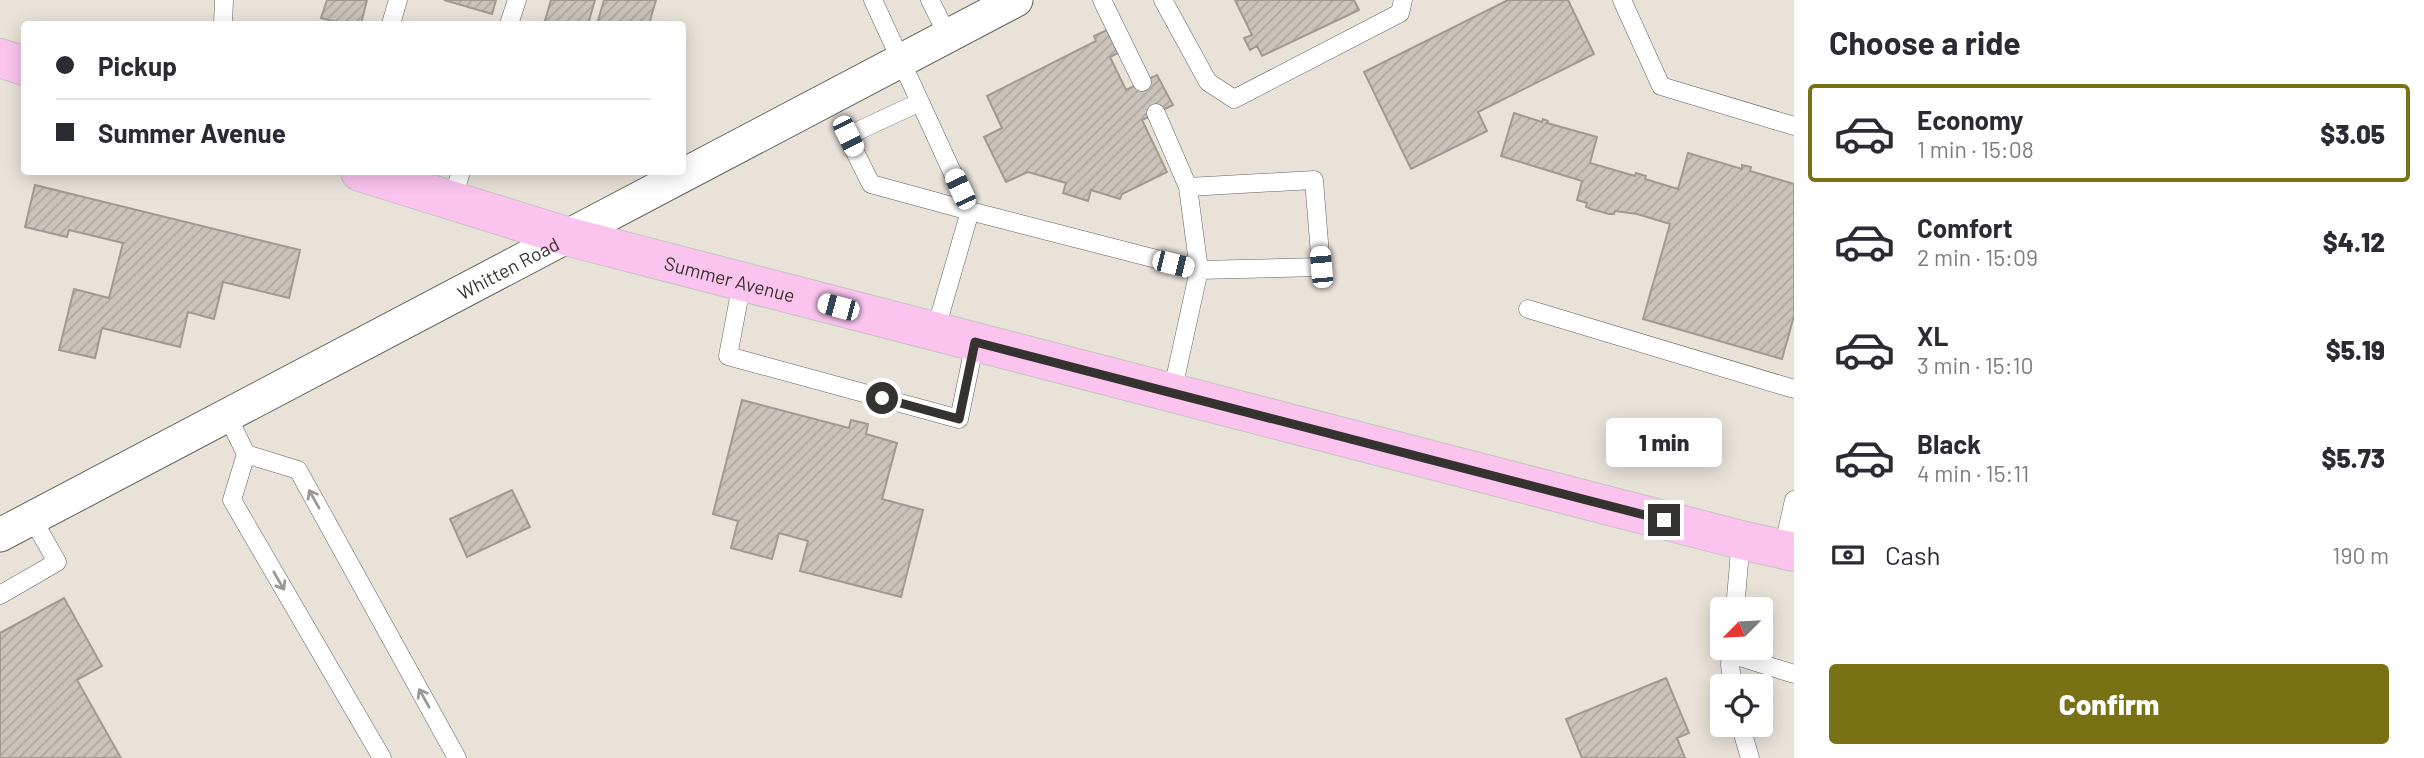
<!DOCTYPE html>
<html lang="en">
<head>
<meta charset="utf-8">
<style>
  :root { --surface:#fff; --page:#f2f2f3; --text:#2b2b33; --muted:#7c7c81; --line:#e1e1e2; --accent:#787214 }
  body { margin:0; font-family:Barlow,sans-serif; background:var(--page); color:var(--text); height:100vh; display:flex; flex-direction:column; font-size:26px; white-space:nowrap }
  * { box-sizing:border-box; margin:0 }
  p { font-size:23px; color:var(--muted) }
  .icon { flex:none; width:38px; height:38px; fill:none; stroke:currentColor; stroke-width:2; stroke-linecap:round; stroke-linejoin:round }
  .map { position:relative; flex:1; overflow:hidden }
  .details { display:flex; flex-direction:column; background:var(--surface); width:630px }
  .details>* { flex:none }
  .guide { position:absolute; left:21px; top:21px; width:665px; height:154px; border-radius:7px; box-shadow:0 4px 18px #0003; display:grid; align-content:center; height:154px; padding:0 35px; background:var(--surface) }
  .needle { width:46px; rotate:246deg }
  .fabs { position:absolute; left:1710px; top:597px; display:grid; gap:14px }
  .fabs a { display:grid; place-items:center; width:63px; height:63px; border-radius:7px; background:var(--surface); box-shadow:0 4px 18px #0003; font-size:35px }
  .end { position:absolute; width:32px; height:32px; margin:-16px; border:9px solid #35332f; background:#fff; box-shadow:0 0 0 4px #fff }
  .from { border-radius:50% }
  .bubble { position:absolute; height:49px; border-radius:7px; background:var(--surface); box-shadow:0 4px 18px #0003; font-size:23px; font-weight:800; line-height:49px; text-align:center }
  .car { position:absolute; width:21px; height:42px; margin:-21px -10px; border-radius:9px; box-shadow:0 0 5px 2px #0007; background:linear-gradient(#fff 24%,#345 0 40%,#fff 0 76%,#345 0 86%,#fff 0) }
  .guide b { display:flex; align-items:center; gap:24px; height:66px; font-size:26px }
  .guide b+b { border-top:2px solid var(--line) }
  .guide i { width:18px; height:18px; background:var(--text) }
  ul { padding:0; list-style:none }
  li { display:flex; align-items:center; gap:21px; height:98px; margin:0 14px 10px; padding:0 21px; border:4px solid transparent; border-radius:7px }
  li div { flex:1 }
  li b { display:block; font-size:26px }
  li em { font-style:normal; font-weight:800 }
  li.active { border-color:var(--accent) }
  li>.icon { width:63px; height:63px; stroke-width:1.5 }
  h2 { padding:0 35px; font-size:32px; line-height:84px }
  .pay { display:flex; align-items:center; gap:18px; height:77px; padding:0 35px; font-size:26px }
  .pay p { margin-inline-start:auto }
  .action { display:flex; gap:14px; margin-top:auto; padding:14px 35px }
  .action a { flex:1; height:80px; border-radius:7px; background:var(--accent); color:#fff; font-size:28px; font-weight:800; line-height:80px; text-align:center }
  main { display:flex; flex:1; min-height:0 }
  .map>svg:first-child { display:block }
</style>
</head>
<body>
<main>
<div class="map">
<svg width="1794" height="758" viewBox="0 0 1794 758">
  <defs>
    <pattern id="building-hatch" width="6" height="6" patternUnits="userSpaceOnUse" patternTransform="scale(1.75)"><rect width="6" height="6" fill="#c9c3bb"/><path d="M-1 1l2-2M0 6l6-6M5 7l2-2" fill="none" stroke="#ada8a1"/></pattern>
  </defs>
  <rect width="100%" height="100%" fill="#e8e2d9"/>
  <path fill="url(#building-hatch)" stroke="#a09a92" stroke-width="2" d="M327,0H367L361,24H344L321,18Z
    M444,0H496L492,14Z
    M551,0H595L588,24H544Z
    M604,0H656L649,24H597Z
    M1235,0H1354L1359,10L1262,56L1257,46L1250,50L1244,38L1252,35Z
    M1508,0H1568L1594,54L1478,112L1487,131L1411,169L1364,72Z
    M1107,30L1118,53L1110,57L1126,90L1157,75L1173,105L1142,120L1167,172L1122,194L1120,199L1091,190L1088,201L1063,193L1066,183L1028,172L1006,182L984,137L1002,128L987,96L1096,41L1094,36Z
    M1514,113L1542,122L1543,119L1548,121L1547,123L1597,137L1590,163L1635,176L1636,173L1646,176L1645,179L1678,189L1688,153L1742,169V165L1751,167L1750,171L1794,184V316L1782,359L1643,319L1670,224L1637,214L1615,211L1614,214H1609L1591,209L1586,207L1587,203L1577,200L1582,181L1501,156Z
    M35,185L300,250L289,298L223,282L214,319L188,312L180,347L102,328L95,358L59,350L74,289L109,298L123,243L69,230L67,237L25,227Z
    M742,400L849,428L851,420L868,424L866,434L897,443L882,499L923,510L901,597L800,571L808,541L779,533L772,559L731,548L738,521L713,514Z
    M512,490L530,527L467,557L450,519Z
    M64,598L102,666L77,680L121,758H0V633Z
    M1666,678L1689,733L1677,738L1685,758H1582L1566,719Z"/>
  <g fill="none" stroke-linecap="round" stroke-linejoin="round">
    <g stroke="#656059" stroke-width="19">
      <path id="service" d="M873,0L920,102
        M930,0L948,36
        M1102,0L1142,82
        M1163,0L1208,82L1234,99L1400,13L1403,0
        M1622,0L1661,86L1794,126
        M223,24L224,0
        M391,24L398,0
        M509,24L517,0
        M920,102L970,211L871,184L847,136Z
        M1156,113L1188,187
        M1314,180L1321,267L1199,270L1188,187Z
        M452,200L461,172
        M742,282L728,356L959,419L975,342
        M1528,309L1794,389
        M935,332L970,211L1199,270L1172,393
        M227,415L246,454L232,500L382,758
        M246,454L298,470L457,758
        M1783,549L1794,500
        M0,595L57,562L32,518
        M1735,609L1741,540
        M1731,648L1730,665L1733,686
        M1730,654L1794,674
        M1740,724L1750,758"/>
    </g>
    <g stroke="#656059" stroke-width="35">
      <g id="minor">
        <path id="s1" d="M0,535L1016,0"/>
      </g>
    </g>
    <g stroke="#c2c2c1" stroke-width="40">
      <g id="primary">
        <path d="M0,58L24,66"/>
        <path id="s2" d="M360,172L566,236L1741,540L1794,552"/>
      </g>
    </g>
    <use href="#service" stroke="#fff" stroke-width="18"/>
    <use href="#minor" stroke="#fff" stroke-width="33"/>
    <use href="#primary" stroke="#fbc4ef" stroke-width="38"/>
  </g>
  <defs><path id="oneway-shaft" d="M-6 0H5M1.5-3L5.5 0L1.5 3" fill="none" stroke-width="1.6" stroke-linecap="round" stroke-linejoin="round" transform="scale(1.75)"/></defs>
  <g stroke="#9a9997">
    <use href="#oneway-shaft" transform="translate(314 499) rotate(-119)"/>
    <use href="#oneway-shaft" transform="translate(279 581) rotate(60)"/>
    <use href="#oneway-shaft" transform="translate(424 698) rotate(-119)"/>
  </g>
  <g fill="none" stroke-linecap="round" stroke-linejoin="round">
    <path stroke="#35332f" stroke-width="9" d="M882,398L959,419L975,342L1664,520"/>
  </g>
  <g text-anchor="middle" dominant-baseline="central" stroke-width="6" stroke-linejoin="round" paint-order="stroke">
    <g font-size="19" fill="#35332f" stroke="#fff">
      <text stroke="none"><textPath href="#s1" startOffset="574">Whitten Road</textPath></text>
      <text stroke="none"><textPath href="#s2" startOffset="385">Summer Avenue</textPath></text>
    </g>
  </g>
</svg>
<div class="fabs">
<a><svg class="needle" viewBox="-14 -14 28 28"><path d="M0-13l5 13h-10z" fill="#e53935"/><path d="M0 13l5-13h-10z" fill="#7c7c81"/></svg></a>
<a><svg class="icon" aria-label="locate" viewBox="0 0 24 24"><circle cx="12" cy="12" r="6"/><path d="M12 2v4M12 18v4M2 12h4M18 12h4"/></svg></a>
</div>
<i class="end from" style="left:882px;top:398px"></i>
<i class="end" style="left:1664px;top:520px"></i>
<div class="bubble" style="left:1606px;top:418px;width:116px">1 min</div>
<i class="car" style="left:848px;top:136px;rotate:154deg"></i>
<i class="car" style="left:960px;top:189px;rotate:335deg"></i>
<i class="car" style="left:1173px;top:264px;rotate:104deg"></i>
<i class="car" style="left:1321px;top:267px;rotate:355deg"></i>
<i class="car" style="left:838px;top:307px;rotate:285deg"></i>
<div class="guide">
<b><i class="from"></i>Pickup</b>
<b><i></i>Summer Avenue</b>
</div>
</div>
<section class="details">
<h2>Choose a ride</h2>
<ul>
<li class="active"><svg class="icon" aria-label="car" viewBox="0 0 24 24"><path d="M5 17H2v-5l4-1 3-4h7l3 4 3 1v5h-3M9 17h6M6 11h13"/><circle cx="7" cy="17" r="2"/><circle cx="17" cy="17" r="2"/></svg><div><b>Economy</b><p>1 min · 15:08</p></div><em>$3.05</em></li>
<li><svg class="icon" aria-label="car" viewBox="0 0 24 24"><path d="M5 17H2v-5l4-1 3-4h7l3 4 3 1v5h-3M9 17h6M6 11h13"/><circle cx="7" cy="17" r="2"/><circle cx="17" cy="17" r="2"/></svg><div><b>Comfort</b><p>2 min · 15:09</p></div><em>$4.12</em></li>
<li><svg class="icon" aria-label="car" viewBox="0 0 24 24"><path d="M5 17H2v-5l4-1 3-4h7l3 4 3 1v5h-3M9 17h6M6 11h13"/><circle cx="7" cy="17" r="2"/><circle cx="17" cy="17" r="2"/></svg><div><b>XL</b><p>3 min · 15:10</p></div><em>$5.19</em></li>
<li><svg class="icon" aria-label="car" viewBox="0 0 24 24"><path d="M5 17H2v-5l4-1 3-4h7l3 4 3 1v5h-3M9 17h6M6 11h13"/><circle cx="7" cy="17" r="2"/><circle cx="17" cy="17" r="2"/></svg><div><b>Black</b><p>4 min · 15:11</p></div><em>$5.73</em></li>
</ul>
<div class="pay"><svg class="icon" aria-label="cash" viewBox="0 0 24 24"><path d="M3 7h18v10H3z"/><circle cx="12" cy="12" r="2"/></svg>Cash<p>190 m</p></div>
<div class="action"><a>Confirm</a></div>
</section>
</main>
</body>
</html>
